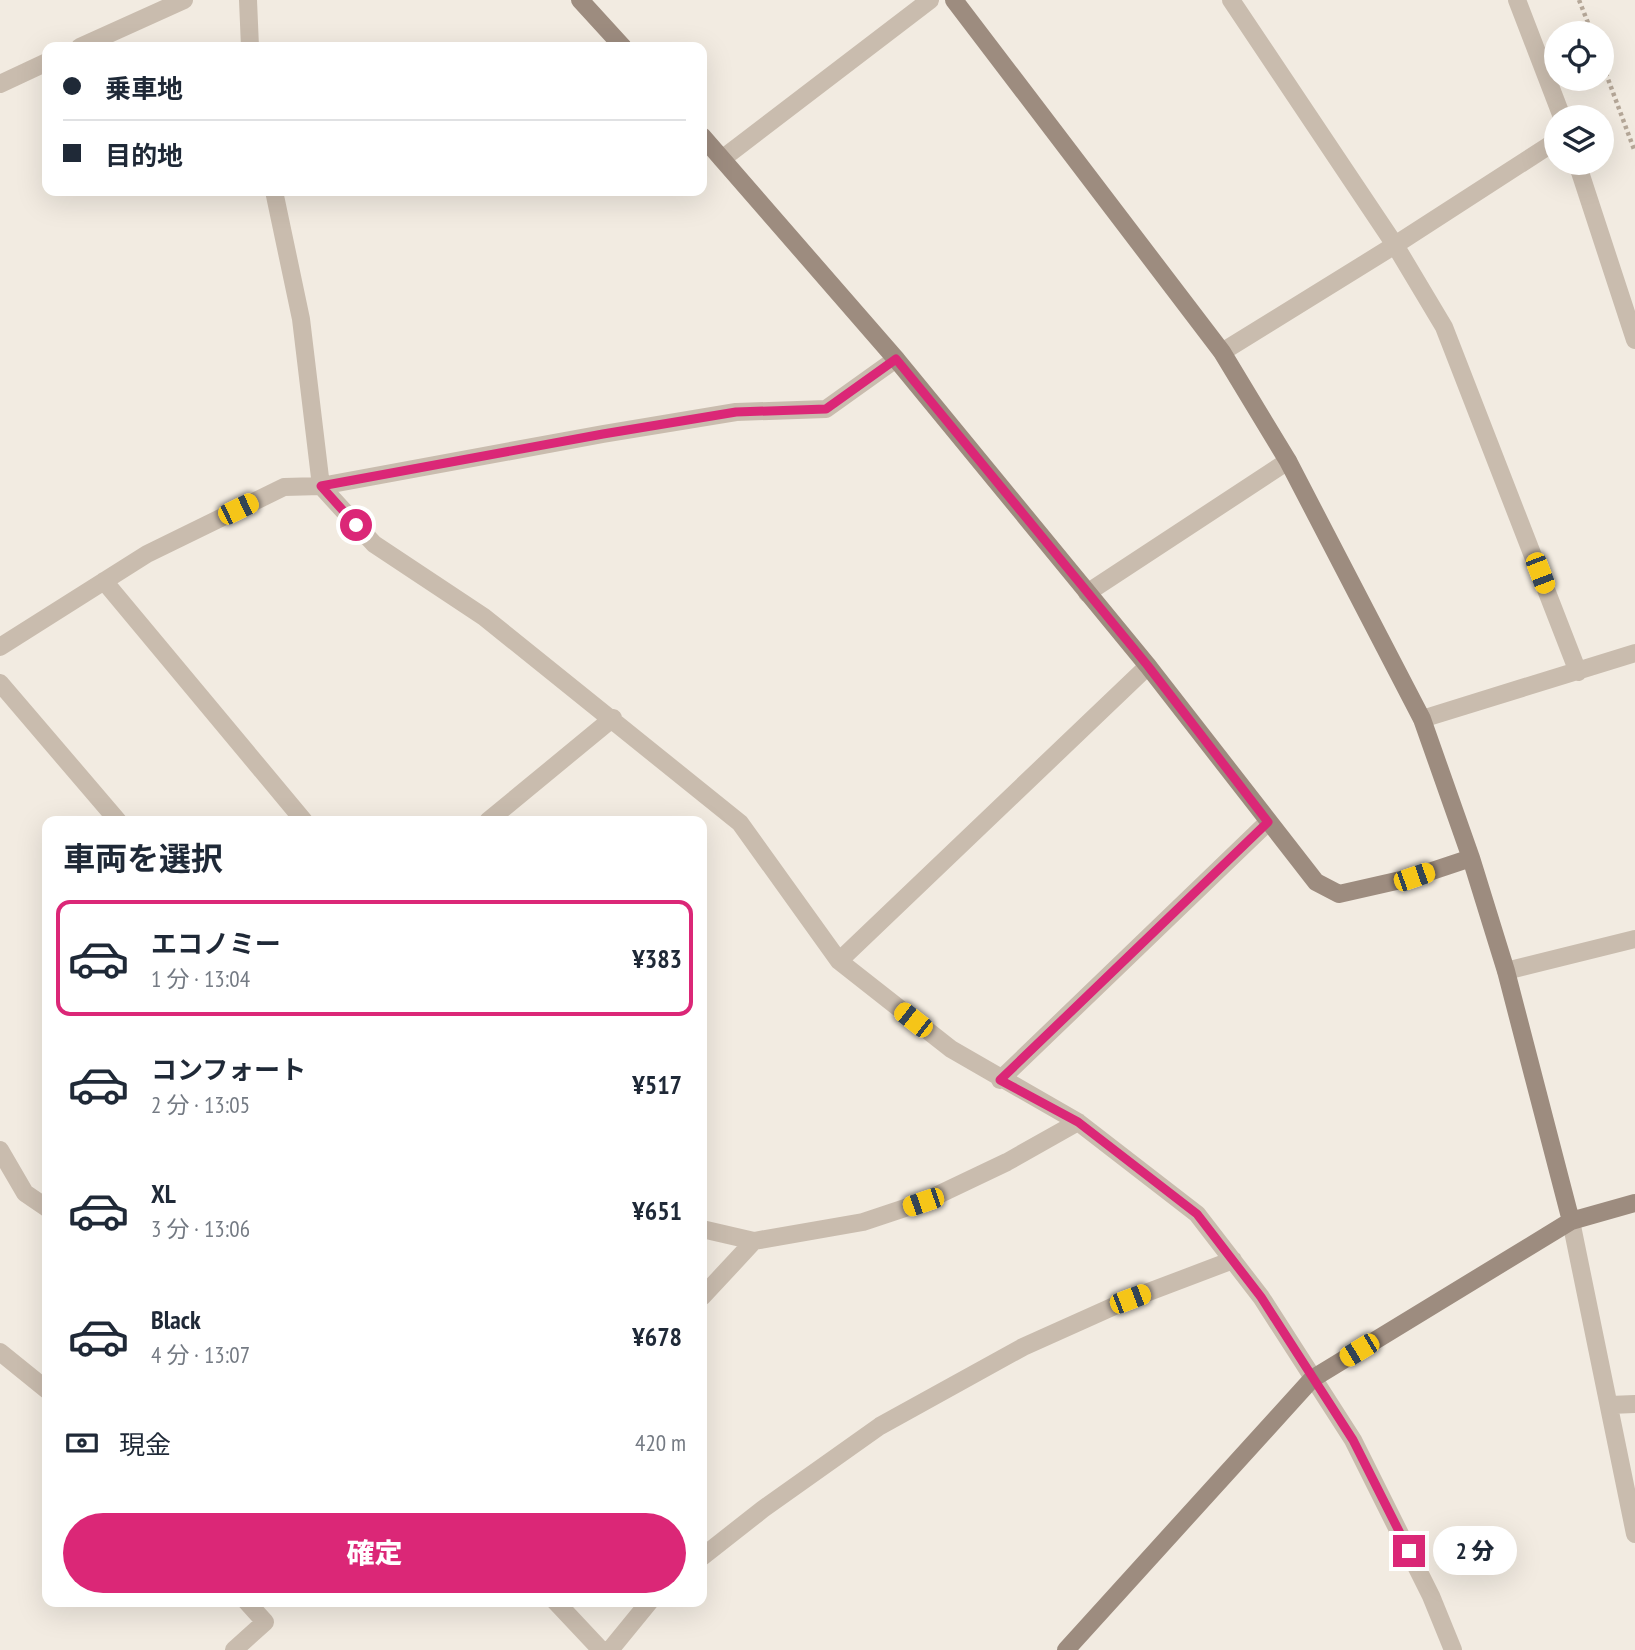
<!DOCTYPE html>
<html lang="ja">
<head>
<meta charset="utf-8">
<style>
  :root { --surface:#fff; --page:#f6f6f7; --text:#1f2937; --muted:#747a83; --line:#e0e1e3; --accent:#db2777 }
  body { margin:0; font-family:"PT Sans Narrow","Noto Sans JP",sans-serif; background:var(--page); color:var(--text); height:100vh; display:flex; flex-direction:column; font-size:26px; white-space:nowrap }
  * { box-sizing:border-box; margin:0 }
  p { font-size:23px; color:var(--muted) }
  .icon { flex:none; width:38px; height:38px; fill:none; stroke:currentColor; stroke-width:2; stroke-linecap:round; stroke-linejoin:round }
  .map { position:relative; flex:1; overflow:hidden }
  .panel { position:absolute; left:42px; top:816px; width:665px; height:791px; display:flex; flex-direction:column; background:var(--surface); border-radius:14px; box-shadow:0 7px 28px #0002 }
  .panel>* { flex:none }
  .hud { position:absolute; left:42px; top:42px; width:665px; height:154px; border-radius:14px; box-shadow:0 7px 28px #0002; display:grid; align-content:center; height:154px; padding:0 21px; background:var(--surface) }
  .buttons { position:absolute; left:1544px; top:21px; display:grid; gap:14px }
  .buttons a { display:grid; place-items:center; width:70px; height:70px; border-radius:50%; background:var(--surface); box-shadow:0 7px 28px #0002; font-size:35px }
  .end { position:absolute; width:32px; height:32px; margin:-16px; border:9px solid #db2777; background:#fff; box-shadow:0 0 0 4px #fff }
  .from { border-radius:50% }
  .bubble { position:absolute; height:49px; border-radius:24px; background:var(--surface); box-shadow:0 7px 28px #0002; font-size:23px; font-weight:800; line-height:49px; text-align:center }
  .car { position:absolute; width:21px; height:42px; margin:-21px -10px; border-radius:9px; box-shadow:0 0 5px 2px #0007; background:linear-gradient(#f5c518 24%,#345 0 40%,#f5c518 0 76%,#345 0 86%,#f5c518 0) }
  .hud b { display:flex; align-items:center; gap:24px; height:66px; font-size:26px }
  .hud b+b { border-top:2px solid var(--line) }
  .hud i { width:18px; height:18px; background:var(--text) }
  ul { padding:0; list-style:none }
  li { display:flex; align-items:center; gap:21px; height:116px; margin:0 14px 10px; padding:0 7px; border:4px solid transparent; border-radius:14px }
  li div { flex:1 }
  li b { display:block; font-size:26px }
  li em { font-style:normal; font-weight:800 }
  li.active { border-color:var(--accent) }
  li>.icon { width:63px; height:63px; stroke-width:1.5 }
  h2 { padding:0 21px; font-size:32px; line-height:84px }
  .pay { display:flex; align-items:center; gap:18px; height:77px; padding:0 21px; font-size:26px }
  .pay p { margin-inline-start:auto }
  .button { display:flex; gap:14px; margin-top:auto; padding:14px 21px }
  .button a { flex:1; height:80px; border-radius:42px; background:var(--accent); color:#fff; font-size:28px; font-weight:800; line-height:80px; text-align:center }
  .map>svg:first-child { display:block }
</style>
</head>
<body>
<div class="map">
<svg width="1635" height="1650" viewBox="0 0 1635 1650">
  <rect width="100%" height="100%" fill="#f2ebe1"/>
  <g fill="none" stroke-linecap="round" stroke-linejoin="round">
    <path stroke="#b5a798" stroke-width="4.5" stroke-dasharray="3.5 3.5" stroke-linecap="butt" d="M1579,0L1592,33
      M1601,60L1635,152"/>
    <path stroke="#c9bcae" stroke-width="18" d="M248,0L250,47
      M1231,0L1395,245L1444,327L1578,672
      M1517,0L1562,117
      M80,47L184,0
      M0,84L47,62
      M722,159L930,0
      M1577,163L1635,340
      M274,191L301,319L321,486L374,544L484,617L740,823L839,961L951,1049L1078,1122L1197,1214L1261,1297L1353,1440L1431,1596L1453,1650
      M1222,352L1395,245L1556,141
      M104,581L304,821
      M1087,593L1288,461
      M0,647L147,554L284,487L321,486L603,434L736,412L826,409L896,359
      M0,683L118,821
      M1422,719L1635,653
      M488,821L613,718
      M839,961L1148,666
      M1506,971L1635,939
      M1000,1080L1268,822
      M0,1150L25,1193L47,1208
      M1571,1221L1635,1534
      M702,1229L754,1241L863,1222L923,1202L1007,1162L1078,1122
      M702,1297L754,1241
      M0,1352L47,1390
      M1610,1405L1635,1404
      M702,1557L763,1509L880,1426L1023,1347L1130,1299L1233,1260
      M555,1601L601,1650
      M234,1650L265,1622L246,1601
      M610,1650L650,1601"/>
    <path stroke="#9d8c7f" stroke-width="18" d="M580,0L623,47
      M954,0L1222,352L1288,461L1422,719L1471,858L1506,971L1571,1221
      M702,136L896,359L1148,666L1316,882L1339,894L1414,877L1471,858
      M1066,1650L1312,1379L1571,1221L1635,1203"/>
  </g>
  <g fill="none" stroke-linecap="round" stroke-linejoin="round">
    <path stroke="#db2777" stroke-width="9" d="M356,525L321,486L603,434L736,412L826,409L896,359L1148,666L1268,822L1000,1080L1078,1122L1197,1214L1261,1297L1353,1440L1409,1551"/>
  </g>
</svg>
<div class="buttons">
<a><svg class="icon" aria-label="locate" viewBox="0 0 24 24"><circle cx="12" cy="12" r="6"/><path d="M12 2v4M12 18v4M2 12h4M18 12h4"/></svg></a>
<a><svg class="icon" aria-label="layers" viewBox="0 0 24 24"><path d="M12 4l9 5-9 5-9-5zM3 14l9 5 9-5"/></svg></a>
</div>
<i class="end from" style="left:356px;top:525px"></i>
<i class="end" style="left:1409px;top:1551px"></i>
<div class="bubble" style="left:1433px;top:1526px;width:84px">2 分</div>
<i class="car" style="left:238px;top:509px;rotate:64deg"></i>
<i class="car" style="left:1540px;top:573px;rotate:159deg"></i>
<i class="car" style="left:1414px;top:877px;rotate:71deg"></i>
<i class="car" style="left:913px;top:1020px;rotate:308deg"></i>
<i class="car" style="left:923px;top:1202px;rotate:251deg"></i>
<i class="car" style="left:1130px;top:1299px;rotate:69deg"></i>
<i class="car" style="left:1359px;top:1350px;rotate:239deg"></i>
<div class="hud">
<b><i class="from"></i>乗車地</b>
<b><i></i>目的地</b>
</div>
<section class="panel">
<h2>車両を選択</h2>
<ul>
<li class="active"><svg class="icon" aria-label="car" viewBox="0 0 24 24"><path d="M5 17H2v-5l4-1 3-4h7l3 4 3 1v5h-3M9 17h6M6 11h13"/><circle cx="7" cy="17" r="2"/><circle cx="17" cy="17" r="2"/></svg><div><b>エコノミー</b><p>1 分 · 13:04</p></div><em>¥383</em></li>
<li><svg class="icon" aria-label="car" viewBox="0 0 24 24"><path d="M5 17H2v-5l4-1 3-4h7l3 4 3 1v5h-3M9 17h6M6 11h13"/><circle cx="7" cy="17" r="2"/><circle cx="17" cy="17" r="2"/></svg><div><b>コンフォート</b><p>2 分 · 13:05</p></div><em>¥517</em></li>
<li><svg class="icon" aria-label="car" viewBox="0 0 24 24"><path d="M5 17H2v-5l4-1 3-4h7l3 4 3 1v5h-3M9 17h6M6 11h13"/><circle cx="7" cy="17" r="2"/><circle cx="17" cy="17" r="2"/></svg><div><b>XL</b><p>3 分 · 13:06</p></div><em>¥651</em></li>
<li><svg class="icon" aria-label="car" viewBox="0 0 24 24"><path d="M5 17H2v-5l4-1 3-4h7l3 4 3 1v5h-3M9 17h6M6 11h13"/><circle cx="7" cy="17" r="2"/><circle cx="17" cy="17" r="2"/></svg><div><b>Black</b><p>4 分 · 13:07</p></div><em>¥678</em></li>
</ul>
<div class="pay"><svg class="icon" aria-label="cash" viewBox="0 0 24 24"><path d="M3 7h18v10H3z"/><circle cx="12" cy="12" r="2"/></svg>現金<p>420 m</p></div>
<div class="button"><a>確定</a></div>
</section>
</div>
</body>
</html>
